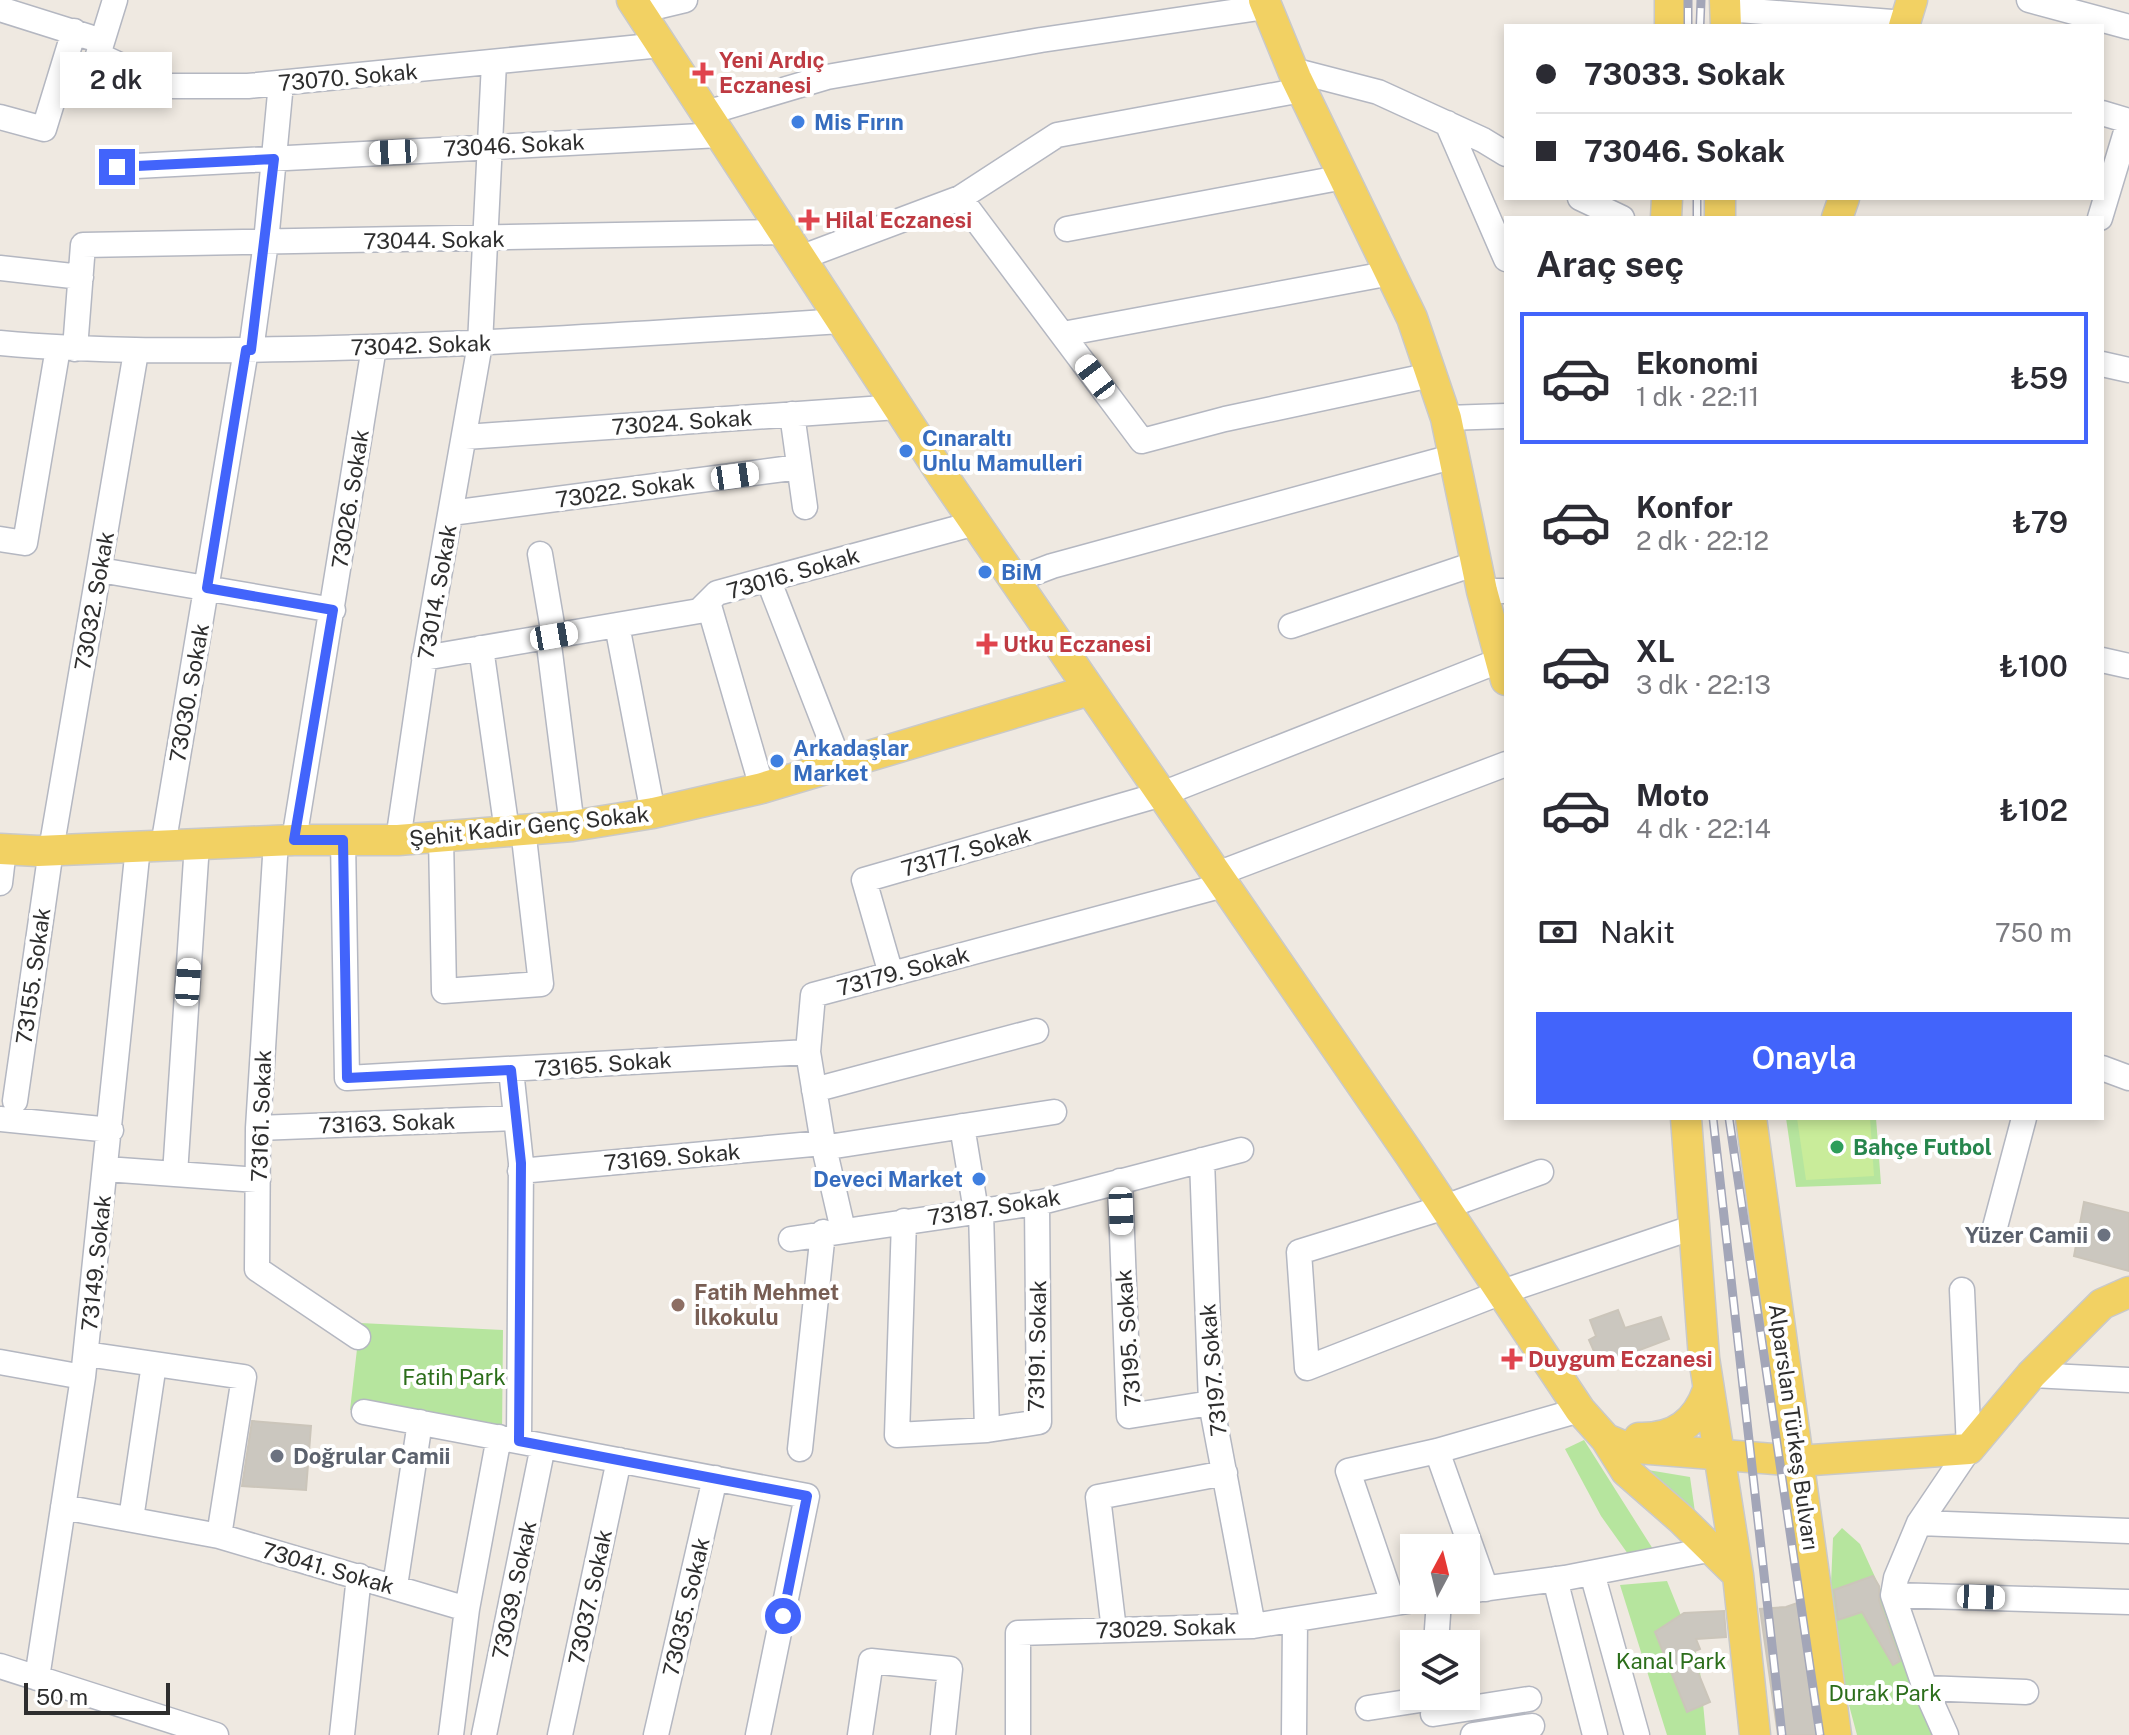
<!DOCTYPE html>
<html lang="tr">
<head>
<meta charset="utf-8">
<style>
  :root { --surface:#fff; --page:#f7f7f7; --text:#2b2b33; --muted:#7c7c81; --line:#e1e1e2; --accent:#4264fb }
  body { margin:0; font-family:"Public Sans",sans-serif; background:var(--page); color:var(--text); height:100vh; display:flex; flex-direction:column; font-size:30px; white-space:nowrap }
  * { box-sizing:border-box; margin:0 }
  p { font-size:26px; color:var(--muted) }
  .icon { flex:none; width:44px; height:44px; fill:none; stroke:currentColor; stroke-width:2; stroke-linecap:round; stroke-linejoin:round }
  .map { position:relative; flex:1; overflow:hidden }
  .details { position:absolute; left:1504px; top:216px; width:600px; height:904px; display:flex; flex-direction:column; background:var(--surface); border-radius:0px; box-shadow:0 4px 12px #0003 }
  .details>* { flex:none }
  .top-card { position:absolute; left:1504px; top:24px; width:600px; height:176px; border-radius:0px; box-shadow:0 4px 12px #0003; display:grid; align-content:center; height:176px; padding:0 32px; background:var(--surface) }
  .needle { width:52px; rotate:7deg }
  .buttons { position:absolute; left:1400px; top:1534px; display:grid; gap:16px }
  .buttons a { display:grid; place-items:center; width:80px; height:80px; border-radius:0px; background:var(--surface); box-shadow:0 4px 12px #0003; font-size:40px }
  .scale { position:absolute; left:24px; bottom:20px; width:146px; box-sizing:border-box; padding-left:8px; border:4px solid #2e2e2e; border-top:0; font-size:22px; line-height:28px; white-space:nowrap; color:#2e2e2e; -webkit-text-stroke:6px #fff; paint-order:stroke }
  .end { position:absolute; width:36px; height:36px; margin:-18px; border:10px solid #4264fb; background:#fff; box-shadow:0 0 0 4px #fff }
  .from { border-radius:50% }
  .bubble { position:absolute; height:56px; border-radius:0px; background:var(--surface); box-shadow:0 4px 12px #0003; font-size:26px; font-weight:600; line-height:56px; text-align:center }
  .car { position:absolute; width:24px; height:48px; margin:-24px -12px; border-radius:10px; box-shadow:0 0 6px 2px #0007; background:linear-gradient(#fff 24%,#345 0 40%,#fff 0 76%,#345 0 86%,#fff 0) }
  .top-card b { display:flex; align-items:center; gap:28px; height:76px; font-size:30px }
  .top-card b+b { border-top:2px solid var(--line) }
  .top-card i { width:20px; height:20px; background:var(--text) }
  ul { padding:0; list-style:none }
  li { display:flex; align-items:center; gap:24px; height:132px; margin:0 16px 12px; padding:0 16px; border:4px solid transparent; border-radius:0px }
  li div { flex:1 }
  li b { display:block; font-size:30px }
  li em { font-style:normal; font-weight:600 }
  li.current { border-color:var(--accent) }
  li>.icon { width:72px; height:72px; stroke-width:1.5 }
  h2 { padding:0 32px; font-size:36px; line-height:96px }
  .pay { display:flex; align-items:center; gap:20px; height:88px; padding:0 32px; font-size:30px }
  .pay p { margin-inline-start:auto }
  .action { display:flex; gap:16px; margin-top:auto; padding:16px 32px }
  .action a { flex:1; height:92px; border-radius:0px; background:var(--accent); color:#fff; font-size:32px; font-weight:600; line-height:92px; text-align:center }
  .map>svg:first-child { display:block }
</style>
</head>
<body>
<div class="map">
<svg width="2129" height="1735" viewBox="0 0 2129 1735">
  <rect width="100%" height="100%" fill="#efe9e1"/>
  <path fill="#b6e59e" d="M1786,1118H1876L1881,1184L1796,1187Z
    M360,1323L503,1330L502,1434L350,1410Z
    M1584,1440L1658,1557L1628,1554L1601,1516L1565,1449Z
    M1648,1470L1690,1477L1702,1561Z
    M1842,1528L1860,1544L1947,1735H1857L1838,1664L1831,1584L1833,1538Z
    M1667,1581L1699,1660L1706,1735H1667L1620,1585Z"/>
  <path fill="#c9ec9a" d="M1797,1118H1870L1874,1176L1806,1180Z"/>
  <path fill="#cbc7bf" stroke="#cbc5ba" stroke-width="2" d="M2084,1202L2129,1213V1271L2074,1256Z
    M1618,1310L1625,1328L1661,1317L1669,1339L1600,1365L1589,1340L1596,1336L1590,1320Z
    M252,1421L311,1426L306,1490L242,1486Z
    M1873,1576L1879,1586V1600L1900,1661L1893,1665L1862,1612L1838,1620L1834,1590Z
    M1800,1602L1818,1735H1778L1760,1609L1786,1607Z
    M1724,1611L1726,1637L1696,1639L1700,1649L1690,1653L1710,1702L1687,1712L1655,1632L1684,1613Z"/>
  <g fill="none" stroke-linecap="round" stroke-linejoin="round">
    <g stroke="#b4b7c1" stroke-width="27">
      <path id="minor" d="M115,0L98,55L165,86H248L661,45
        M2029,0L2129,27
        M0,9L89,37
        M1725,9L1905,23
        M639,11L685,0
        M1293,70L1378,92L1483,140L1506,154
        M706,113L827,77L1041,40L1266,7
        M2102,113L2129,121
        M0,117L44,129L74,31
        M1447,123L1506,259
        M117,167L720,135
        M960,198L1057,135L1302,90
        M1580,198L1622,218
        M2100,218L2129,122
        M1067,229L1344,177
        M800,258L960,198L1142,441L1225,419L1431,375
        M0,268L81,277
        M1063,334L1391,273
        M0,343C97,352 193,351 291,349C475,345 658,333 842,321
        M75,349L83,245L784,232
        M251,350L266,242L281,83
        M2102,364L2129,370
        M792,414L805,507
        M1446,418L1506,416
        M465,437L898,407
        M451,513L799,467
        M0,539L25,543L58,348
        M540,554L554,636
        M100,570L333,610
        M768,579L840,764
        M1015,580L1052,566L1455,456
        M1482,591H1506
        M708,602L762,788
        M617,625L653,813
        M1291,626L1477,563
        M548,637L572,826
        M481,648L507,831
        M424,658L699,611L717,593L976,523
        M2102,660L2129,666
        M441,837L444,991L541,984L523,829
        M294,840L374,347
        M343,840L347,1078L808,1052
        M398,840L425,656L480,344L494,63
        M276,841L258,1128L257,1269L358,1337
        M163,846L246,350
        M1217,874L1506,764
        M0,883L4,849
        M891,974L864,880L1162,794L1501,660
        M2102,1068L2129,1078
        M511,1070L521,1163L519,1441
        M814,1090L1036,1031
        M15,1101L51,850L136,352
        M0,1119L111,1130
        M962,1126L976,1211
        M258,1128L516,1118
        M1202,1160L1211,1403L1253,1626
        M106,1169L258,1180
        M520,1171L823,1143L835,1146L1054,1112
        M1541,1172L1445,1207L1299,1252L1307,1368L1502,1292L1694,1227
        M175,1174L197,844
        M1120,1181L1129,1416L1211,1403
        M981,1211L987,1430
        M904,1221L897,1435L987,1430L1039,1422L1037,1203
        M1995,1227L2024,1118
        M843,1230L823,1143L808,1052L813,995L1224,885
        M791,1239L1042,1202L1241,1150
        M86,1354L244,1377L219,1536
        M0,1362L83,1377
        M2031,1375L2129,1380
        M364,1412L807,1496L758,1735
        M800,1449L823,1232
        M1437,1451L1486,1589
        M63,1507L219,1536L467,1609L451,1735
        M131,1519L154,1364
        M1919,1523L2129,1531
        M1592,1573L1637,1735
        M1555,1579L1595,1735
        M395,1586L420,1422
        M1466,1591L1565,1578L1713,1549
        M1893,1595L2129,1602
        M1393,1603L1348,1471L1437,1451L1580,1410
        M467,1609L499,1437
        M1114,1630L1098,1497L1225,1473
        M1436,1644L1439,1600
        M0,1666L216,1735
        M37,1678L83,1377L138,847
        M1925,1688L2026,1692
        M1368,1708L1433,1698
        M1433,1714L1529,1699
        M342,1735L359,1576
        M484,1735L543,1446
        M560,1735L619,1460
        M656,1735L715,1478
        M860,1735L871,1661L950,1669L943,1735
        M1018,1735V1633L1253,1626L1414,1600
        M1294,1735L1295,1620
        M1473,1735L1532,1726
        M1946,1735L1925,1688L1893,1595L1896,1578L1919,1523L1969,1449L1962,1290"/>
    </g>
    <g stroke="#c9c9c9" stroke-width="33">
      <path id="major" d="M632,0L943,476L1410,1155L1580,1410L1606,1439L1626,1471L1681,1519L1738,1575
        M1264,0L1296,78L1412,318L1446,418L1482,591L1506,680
        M1725,0L1726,26
        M1670,26V0
        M1904,26L1912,0
        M1666,218L1667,198
        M1720,218V198
        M1837,218L1844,198
        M0,849L38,851L294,840H398L572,826L653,813L762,788L1090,690
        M1686,1118L1704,1358L1738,1575L1755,1735
        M1751,1118L1836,1735
        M1639,1438C1675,1439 1697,1422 1708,1390
        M1606,1439L1625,1447L1798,1461L1969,1449L2031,1375L2102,1304L2129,1292"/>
    </g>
    <use href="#minor" stroke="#fff" stroke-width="24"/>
    <use href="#major" stroke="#f2d163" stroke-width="30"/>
    <g stroke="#a3a6b8" stroke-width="9">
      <path id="rail" d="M1688,26V0
        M1700,26L1701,0
        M1697,218V198
        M1713,1118L1782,1735
        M1729,1118L1820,1735"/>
    </g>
    <use href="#rail" stroke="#fff" stroke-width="6" stroke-dasharray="18" stroke-linecap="butt"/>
  </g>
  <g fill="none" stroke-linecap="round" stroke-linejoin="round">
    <path stroke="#4264fb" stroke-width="10" d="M117,167L274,159L251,350H246L207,588L333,610L294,840H343L347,1078L511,1070L521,1163L519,1441L807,1496L783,1616"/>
  </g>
  <g fill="#e0444e" stroke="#fff" stroke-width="3">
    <path d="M699 61h8v8h8v8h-8v8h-8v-8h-8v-8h8z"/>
    <path d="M805 208h8v8h8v8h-8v8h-8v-8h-8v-8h8z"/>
    <path d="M983 632h8v8h8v8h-8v8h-8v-8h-8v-8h8z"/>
    <path d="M1508 1347h8v8h8v8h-8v8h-8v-8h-8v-8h8z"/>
  </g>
  <g fill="#3f7fe0" stroke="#fff" stroke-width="3">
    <circle cx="798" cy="122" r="8"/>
    <circle cx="906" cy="451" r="8"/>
    <circle cx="985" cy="572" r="8"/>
    <circle cx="777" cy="761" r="8"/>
    <circle cx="979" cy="1179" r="8"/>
  </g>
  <circle fill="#2e9e5b" stroke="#fff" stroke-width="3" cx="1837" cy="1147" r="8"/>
  <g fill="#6b7280" stroke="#fff" stroke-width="3">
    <circle cx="2104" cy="1235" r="8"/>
    <circle cx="277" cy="1456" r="8"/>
  </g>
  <circle fill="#8d6e63" stroke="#fff" stroke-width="3" cx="678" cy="1305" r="8"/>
  <g text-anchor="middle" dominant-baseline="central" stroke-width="8" stroke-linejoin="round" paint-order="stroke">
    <g font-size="22" font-weight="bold" fill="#be3a42" stroke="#fff" text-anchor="start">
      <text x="719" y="60">Yeni Ardıç<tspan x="719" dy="25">Eczanesi</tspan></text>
      <text x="825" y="220">Hilal Eczanesi</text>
      <text x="1003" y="644">Utku Eczanesi</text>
      <text x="1528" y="1359">Duygum Eczanesi</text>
    </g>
    <g font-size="22" fill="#2e2e2e" stroke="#fff">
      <text transform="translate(348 77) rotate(-5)">73070. Sokak</text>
      <text transform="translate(514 145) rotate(-3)">73046. Sokak</text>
      <text transform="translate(434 240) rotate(-1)">73044. Sokak</text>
      <text transform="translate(421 345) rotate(-2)">73042. Sokak</text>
      <text transform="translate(682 422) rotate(-4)">73024. Sokak</text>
      <text transform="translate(625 490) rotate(-8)">73022. Sokak</text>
      <text transform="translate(350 499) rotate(-81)">73026. Sokak</text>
      <text transform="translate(793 573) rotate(-16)">73016. Sokak</text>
      <text transform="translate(437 592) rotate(-80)">73014. Sokak</text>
      <text transform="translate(94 601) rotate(-80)">73032. Sokak</text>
      <text transform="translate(189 693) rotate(-80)">73030. Sokak</text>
      <text transform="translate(529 826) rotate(-6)">Şehit Kadir Genç Sokak</text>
      <text transform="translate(966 851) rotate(-16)">73177. Sokak</text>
      <text transform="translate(903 971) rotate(-15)">73179. Sokak</text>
      <text transform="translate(33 976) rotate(-82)">73155. Sokak</text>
      <text transform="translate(603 1064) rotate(-4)">73165. Sokak</text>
      <text transform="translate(261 1116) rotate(-88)">73161. Sokak</text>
      <text transform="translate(387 1123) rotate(-2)">73163. Sokak</text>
      <text transform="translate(672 1157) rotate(-5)">73169. Sokak</text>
      <text transform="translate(994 1207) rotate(-9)">73187. Sokak</text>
      <text transform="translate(96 1263) rotate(-84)">73149. Sokak</text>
      <text transform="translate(1128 1338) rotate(-94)">73195. Sokak</text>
      <text transform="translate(1037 1346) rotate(-89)">73191. Sokak</text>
      <text transform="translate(1213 1370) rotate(-95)">73197. Sokak</text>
      <text transform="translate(1794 1427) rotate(82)">Alparslan Türkeş Bulvarı</text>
      <text transform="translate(328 1568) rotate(16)">73041. Sokak</text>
      <text transform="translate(514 1590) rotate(-78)">73039. Sokak</text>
      <text transform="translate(590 1597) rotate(-78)">73037. Sokak</text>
      <text transform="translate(686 1607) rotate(-77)">73035. Sokak</text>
      <text transform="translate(1166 1628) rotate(-2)">73029. Sokak</text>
    </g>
    <g font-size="22" font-weight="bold" fill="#366cbe" stroke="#fff" text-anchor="start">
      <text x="814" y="122">Mis Fırın</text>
      <text x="922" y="438">Cınaraltı<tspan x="922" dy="25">Unlu Mamulleri</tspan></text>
      <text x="1001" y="572">BiM</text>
      <text x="793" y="748">Arkadaşlar<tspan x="793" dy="25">Market</tspan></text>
      <text x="963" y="1179" text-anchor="end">Deveci Market</text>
    </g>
    <g font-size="22" font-weight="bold" fill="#27864d" stroke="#fff" text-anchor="start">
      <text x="1853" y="1147">Bahçe Futbol</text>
    </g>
    <g font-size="22" font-weight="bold" fill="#5b616d" stroke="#fff" text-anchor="end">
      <text x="2088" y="1235">Yüzer Camii</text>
      <text x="293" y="1456" text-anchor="start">Doğrular Camii</text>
    </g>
    <g font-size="22" font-weight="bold" fill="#785e54" stroke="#fff" text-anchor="start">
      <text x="694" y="1292">Fatih Mehmet<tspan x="694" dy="25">İlkokulu</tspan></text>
    </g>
    <g font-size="22" fill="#2c6e1b" stroke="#fff">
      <text x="454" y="1377">Fatih Park</text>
      <text x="1671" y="1661">Kanal Park</text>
      <text x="1885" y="1693">Durak Park</text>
    </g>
  </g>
</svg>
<div class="buttons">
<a><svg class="needle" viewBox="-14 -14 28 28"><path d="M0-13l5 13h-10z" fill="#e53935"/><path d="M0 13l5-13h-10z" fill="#7c7c81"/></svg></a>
<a><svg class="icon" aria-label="layers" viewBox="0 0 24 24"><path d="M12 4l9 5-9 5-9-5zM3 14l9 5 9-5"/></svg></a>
</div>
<div class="scale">50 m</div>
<i class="end from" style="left:783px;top:1616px"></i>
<i class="end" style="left:117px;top:167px"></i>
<div class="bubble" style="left:60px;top:52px;width:112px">2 dk</div>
<i class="car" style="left:393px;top:152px;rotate:267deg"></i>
<i class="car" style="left:1095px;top:377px;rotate:323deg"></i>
<i class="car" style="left:735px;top:476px;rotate:82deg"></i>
<i class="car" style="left:554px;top:636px;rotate:80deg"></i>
<i class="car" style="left:188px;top:982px;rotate:4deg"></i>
<i class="car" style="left:1121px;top:1211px;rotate:178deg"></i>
<i class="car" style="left:1981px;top:1597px;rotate:92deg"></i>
<div class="top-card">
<b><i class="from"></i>73033. Sokak</b>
<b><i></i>73046. Sokak</b>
</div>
<section class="details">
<h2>Araç seç</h2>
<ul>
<li class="current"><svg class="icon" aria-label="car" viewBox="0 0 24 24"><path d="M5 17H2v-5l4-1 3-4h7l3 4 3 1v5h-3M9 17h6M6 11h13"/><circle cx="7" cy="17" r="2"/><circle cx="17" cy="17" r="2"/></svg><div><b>Ekonomi</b><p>1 dk · 22:11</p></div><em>₺59</em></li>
<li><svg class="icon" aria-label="car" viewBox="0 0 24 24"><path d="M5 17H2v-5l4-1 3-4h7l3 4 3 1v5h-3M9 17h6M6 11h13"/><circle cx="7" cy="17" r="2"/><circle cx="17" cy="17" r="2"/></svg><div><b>Konfor</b><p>2 dk · 22:12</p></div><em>₺79</em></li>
<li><svg class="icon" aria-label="car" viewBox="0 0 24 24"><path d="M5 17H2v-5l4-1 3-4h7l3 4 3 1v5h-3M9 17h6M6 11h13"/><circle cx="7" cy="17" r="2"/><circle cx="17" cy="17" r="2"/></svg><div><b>XL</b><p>3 dk · 22:13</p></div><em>₺100</em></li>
<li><svg class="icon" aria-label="car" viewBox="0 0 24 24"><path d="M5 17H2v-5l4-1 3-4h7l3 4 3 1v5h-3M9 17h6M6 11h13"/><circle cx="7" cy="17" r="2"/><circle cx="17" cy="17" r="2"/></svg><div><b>Moto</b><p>4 dk · 22:14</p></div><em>₺102</em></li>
</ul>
<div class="pay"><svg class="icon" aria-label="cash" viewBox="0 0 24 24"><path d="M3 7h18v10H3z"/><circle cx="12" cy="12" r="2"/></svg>Nakit<p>750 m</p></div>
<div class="action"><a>Onayla</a></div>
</section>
</div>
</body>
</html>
